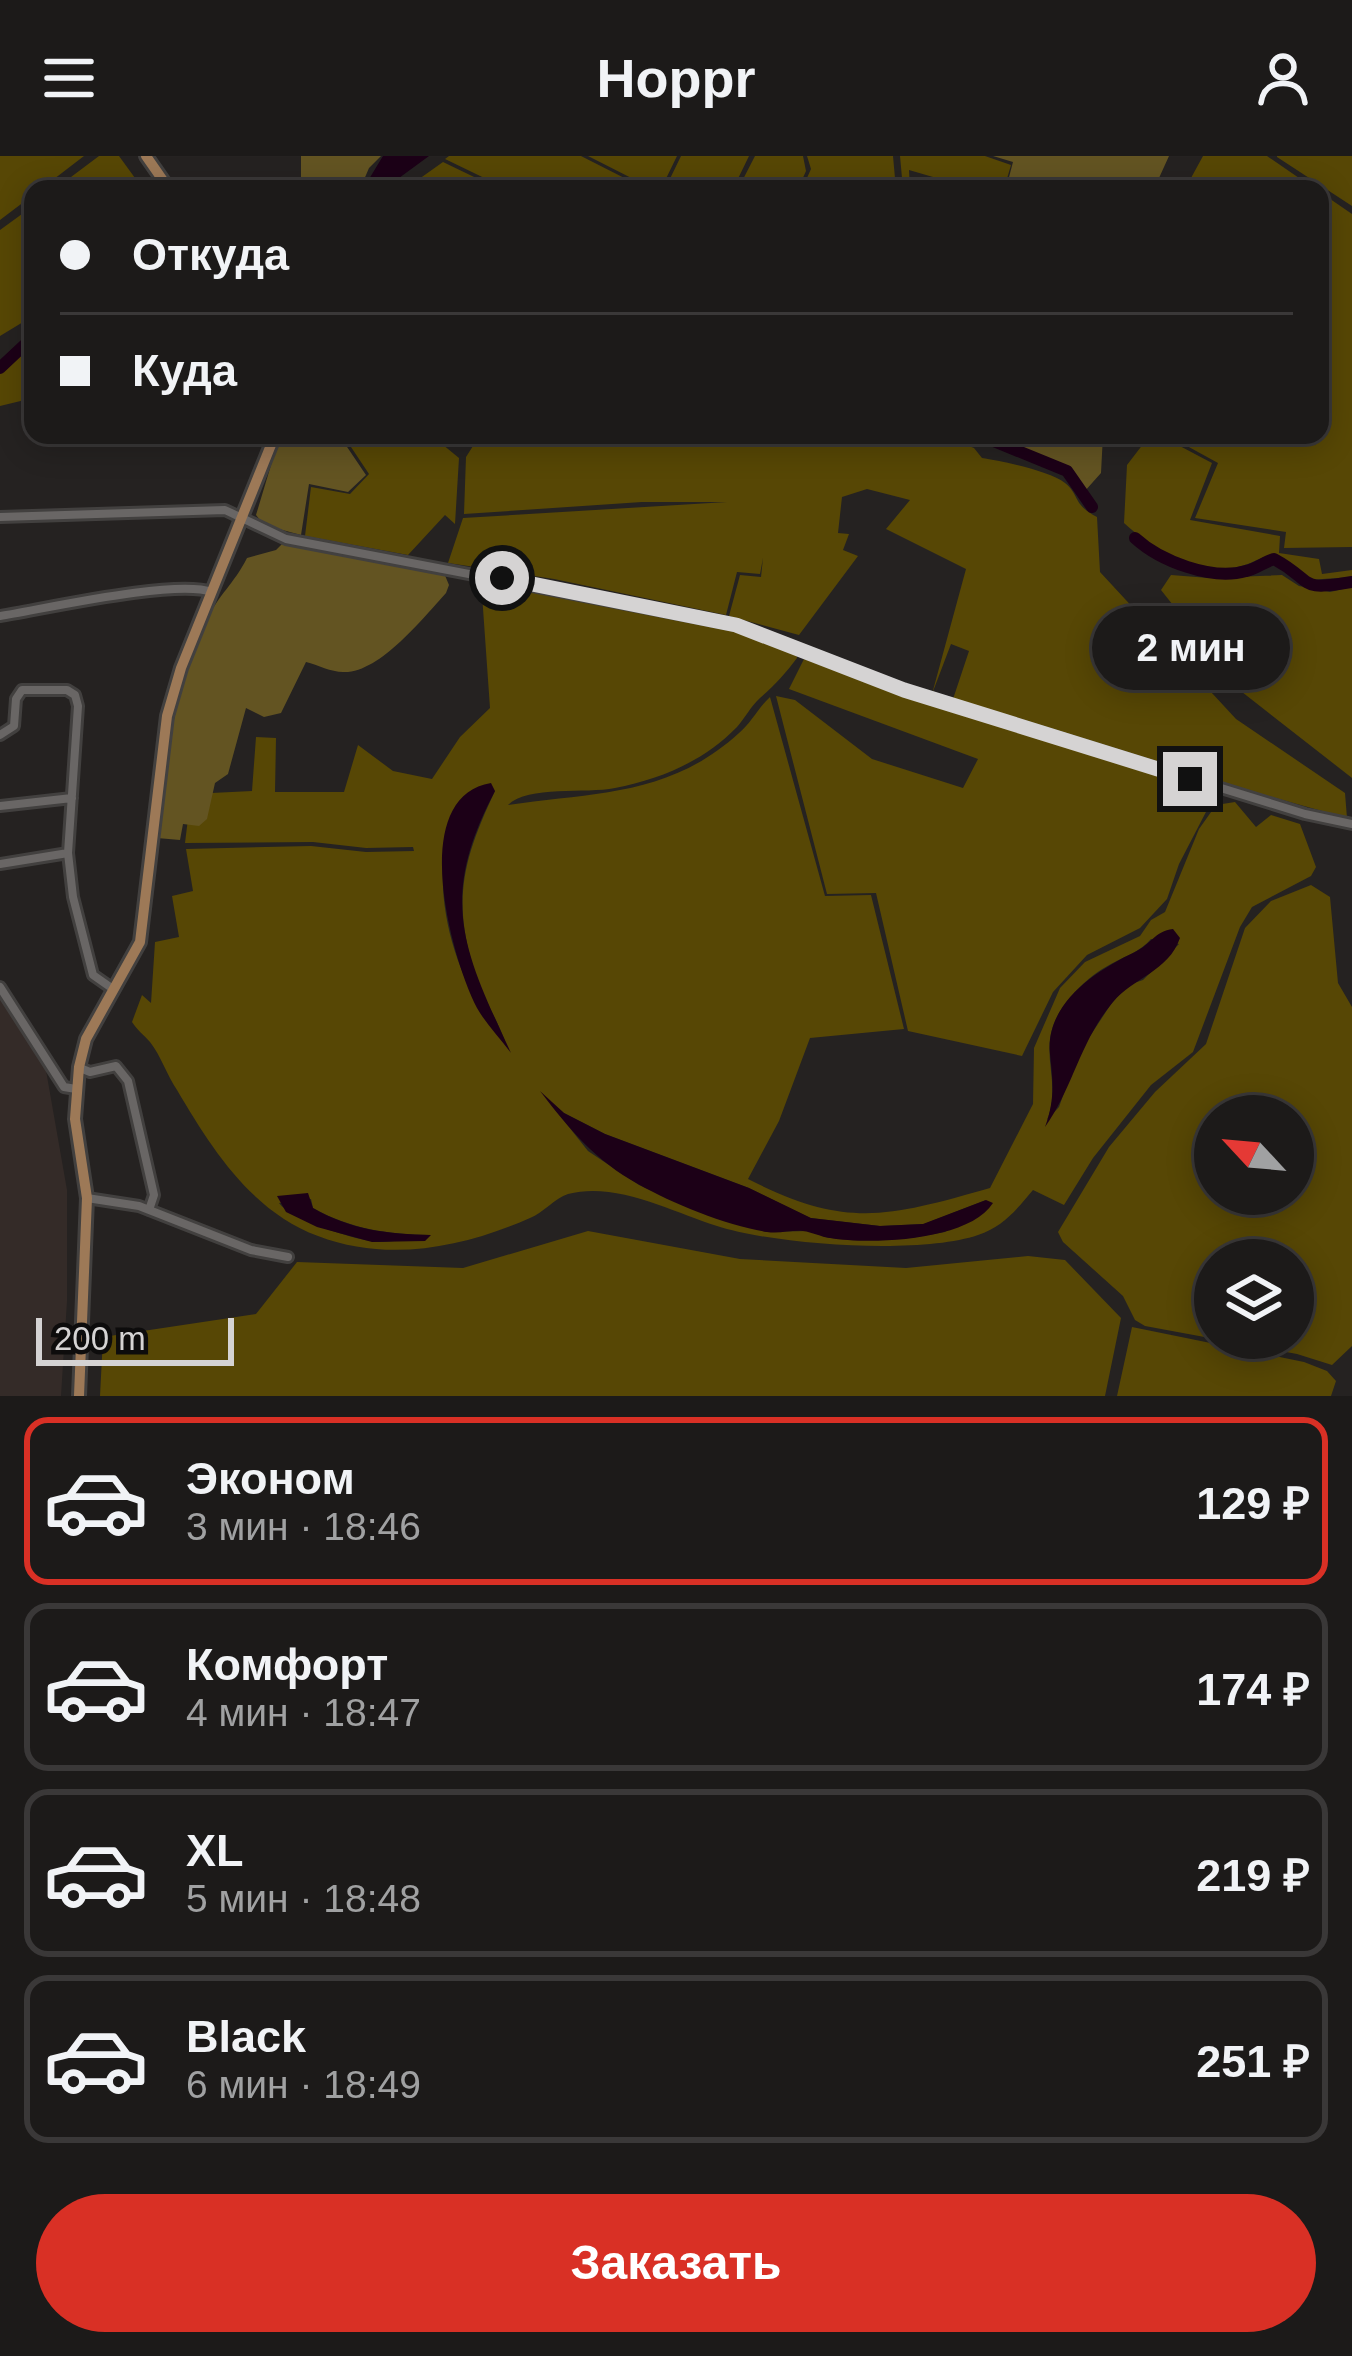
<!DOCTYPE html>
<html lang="ru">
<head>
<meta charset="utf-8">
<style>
  :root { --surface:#1c1a19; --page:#252322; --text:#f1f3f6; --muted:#a0a1a2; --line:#3a3838; --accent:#d93025 }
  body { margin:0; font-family:Helvetica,sans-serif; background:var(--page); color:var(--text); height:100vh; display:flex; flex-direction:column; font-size:45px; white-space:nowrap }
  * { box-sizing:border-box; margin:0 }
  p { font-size:39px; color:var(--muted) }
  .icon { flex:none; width:66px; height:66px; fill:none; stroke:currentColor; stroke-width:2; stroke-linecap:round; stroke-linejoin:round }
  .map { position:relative; height:1240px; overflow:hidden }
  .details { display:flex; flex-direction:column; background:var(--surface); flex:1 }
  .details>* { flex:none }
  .banner { position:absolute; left:24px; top:24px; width:1305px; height:264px; border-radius:24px; box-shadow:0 6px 30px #0003,0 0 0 3px var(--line); display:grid; align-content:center; height:264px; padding:0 36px; background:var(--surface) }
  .needle { width:78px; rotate:296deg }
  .buttons { position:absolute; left:1194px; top:939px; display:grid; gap:24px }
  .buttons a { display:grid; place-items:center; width:120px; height:120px; border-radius:50%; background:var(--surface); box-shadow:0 6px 30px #0003,0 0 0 3px var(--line); font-size:60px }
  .scale { position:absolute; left:36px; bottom:30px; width:198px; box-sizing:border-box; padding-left:12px; border:6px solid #d5d3d3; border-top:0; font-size:33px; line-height:42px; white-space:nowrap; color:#d5d3d3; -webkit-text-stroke:9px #0d0c0c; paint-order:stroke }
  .end { position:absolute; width:54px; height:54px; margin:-27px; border:15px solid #d5d3d3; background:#111; box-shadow:0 0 0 6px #111 }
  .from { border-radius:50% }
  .bubble { position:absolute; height:84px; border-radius:42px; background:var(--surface); box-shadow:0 6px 30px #0003,0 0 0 3px var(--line); font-size:39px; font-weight:800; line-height:84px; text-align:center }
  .banner b { display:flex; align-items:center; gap:42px; height:114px; font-size:45px }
  .banner b+b { border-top:3px solid var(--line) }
  .banner i { width:30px; height:30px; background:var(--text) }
  ul { padding:21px 0 0; list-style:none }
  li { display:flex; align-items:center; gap:36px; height:168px; margin:0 24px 18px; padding:0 12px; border:6px solid var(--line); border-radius:24px }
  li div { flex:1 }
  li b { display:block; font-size:45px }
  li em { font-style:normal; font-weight:800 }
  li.current { border-color:var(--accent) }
  li>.icon { width:108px; height:108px; stroke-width:1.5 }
  .primary-button { display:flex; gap:24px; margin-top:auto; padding:24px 36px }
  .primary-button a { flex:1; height:138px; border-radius:72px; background:var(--accent); color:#fff; font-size:48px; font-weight:800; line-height:138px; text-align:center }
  header { display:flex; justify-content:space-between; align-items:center; height:156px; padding:0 36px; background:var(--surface); font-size:54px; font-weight:800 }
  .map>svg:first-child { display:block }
</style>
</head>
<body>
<header><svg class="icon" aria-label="menu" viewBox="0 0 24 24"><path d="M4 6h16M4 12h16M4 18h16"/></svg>Hoppr<svg class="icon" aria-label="person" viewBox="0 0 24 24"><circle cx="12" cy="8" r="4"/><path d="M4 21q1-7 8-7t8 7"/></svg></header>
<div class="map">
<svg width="1352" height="1240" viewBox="0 0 1352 1240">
  <rect width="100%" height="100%" fill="#252221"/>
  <path fill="#342b28" d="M0,835L44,903L67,1034V1145L61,1240H0Z"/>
  <path fill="#574705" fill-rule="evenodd" d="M0,0H84L41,33H33V39L0,64Z
    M99,0H119L143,33H55Z
    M449,0H581L646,33H507L445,3Z
    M588,0H677L661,33H653Z
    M681,0H749L733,33H665Z
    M755,0H803L806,15L798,33H738Z
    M807,0H893L896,33H802L811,13Z
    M900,0H985L1011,9L1006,26L1015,30L1014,33H974L909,14L910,33H903Z
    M1203,0H1267L1315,33H1185Z
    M1352,0V50L1277,1V0Z
    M443,6L499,33H500H405Z
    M1320,36L1352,58V391L1284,392L1286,376L1195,362L1218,307L1167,279H1320Z
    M33,50V160L0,180V74Z
    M33,191V242L0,250V214Z
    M343,279H431L459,302L455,368L445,359L408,399L305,380L311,331L350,338L369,318Z
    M480,279H940L974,292L982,302C1002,305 1050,315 1065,327C1080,339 1072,348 1097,361L1100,416L1236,563L1345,637L1347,662L1221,627L1179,708L1167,743L1140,772L1087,799L1053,836L1022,900L908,875L876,737L827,738L776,540L795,544L872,603L963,632L978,603L789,533L804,503L949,555L969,495L951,488L932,538L966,413L886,373L910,344L867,333L842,341L838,377L849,378L843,394L858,400L799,479L729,460L740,419L761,421L763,402L760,418L737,416L726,459L554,423L448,407L463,362L727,346H642L464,358L466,301Z
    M1150,279H1159L1212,307L1190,364L1280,380L1279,397L1319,403L1322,418L1352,414V421L1308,424L1270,399C1257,403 1245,411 1232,412C1194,417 1151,392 1124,367L1127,309Z
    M1171,419L1209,422L1282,419L1299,430L1330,436L1352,431V622L1242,536L1161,434Z
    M481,424L736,473L796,496L797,502C785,518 775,529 760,542C751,550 745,562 737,571C704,605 661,623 615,632C586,638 528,629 508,649C594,636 669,641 739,577C751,567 758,552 770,541L825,740L871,739L904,873L810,882L779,965L748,1023C846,1073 888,1061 990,1032L1033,948L1034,892L1060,832L1085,806L1140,780L1151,764L1165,756L1199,673L1216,649L1235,646L1256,671L1271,659L1300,668L1316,711L1311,720L1252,751L1240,771L1193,896L1151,929L1093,1002L1064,1049L1033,1034C1017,1053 1003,1071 978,1079C921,1099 775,1089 717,1070C673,1056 616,1025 568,1038C555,1042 543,1057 530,1062C464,1091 389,1107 318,1080C251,1055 212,993 177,934C167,919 161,900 150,886C144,879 137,874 132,866L142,839L151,847L155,786L179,781L172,740L193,735L186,693L311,690L366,696L414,695L413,691L366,692L313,686L185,687L191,638L252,635L256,581L276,582L275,636H344L358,589L393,615L432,623L460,581L490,552ZM495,635C462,705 451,747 477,823C485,846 500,868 507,891C455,828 421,725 459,647ZM1151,783L1179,788L1143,824L1128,829L1111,848L1077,900L1059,951L1047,964C1061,930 1042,901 1053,870C1062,845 1088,820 1111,808C1125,800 1140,796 1151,783ZM546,942L564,957L605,978L749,1032L810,1062L880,1070L924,1068L986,1044L945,1076L911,1082H829L808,1075L767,1076L689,1051L639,1029L588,995ZM311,1043L313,1052C351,1073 386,1078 429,1079C413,1082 396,1086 379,1086C358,1085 291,1064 279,1047Z
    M1311,729L1330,741L1338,827L1352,851V1190L1332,1209L1297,1198L1145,1170L1135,1164L1123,1140L1063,1086L1058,1076L1109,991L1155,936L1206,888L1245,772L1271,745ZM1215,960H1293V1038H1215ZM1215,1104H1293V1182H1215Z
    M588,1075L740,1103L906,1112L1028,1100L1065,1104L1121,1162L1105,1240H100L103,1181L256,1158L297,1106L463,1112Z
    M1132,1171L1304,1206L1327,1215L1336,1225L1331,1240H1117Z"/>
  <path fill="#635422" d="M301,0H381L369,12L360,33H286L301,24Z
    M993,0H1169L1154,33H1016L1017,29L1008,25L1013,6Z
    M280,279H339L366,319L348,336L309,328L301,379L264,369L256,359Z
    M991,279H1103L1101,317L1084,336C1071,301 1022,295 991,279Z
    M282,388L444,417L449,429L446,437C423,462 379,518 343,516C331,516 318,509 306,506L281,557L264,561L246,552L228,618L215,627L207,663L199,670L183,668L180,684L157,682C166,605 173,535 207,464C218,439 234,428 247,402L276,394Z"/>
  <path fill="#1c0017" d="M383,0H429L384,33H363Z
    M491,627L495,635C438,743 463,793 511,897C500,882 486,868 477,852C452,804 406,641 491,627Z
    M1173,773L1180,782C1168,816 1134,821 1113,846C1080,885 1073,932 1045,971C1055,944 1053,926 1050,898C1045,848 1095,815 1135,796C1150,789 1155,775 1173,773Z
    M540,935L564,957L605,978L749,1032L811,1062L880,1070L923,1068L986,1044L993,1047C969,1085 871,1089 830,1082C821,1081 812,1076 803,1075C791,1074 779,1078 767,1076C728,1070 673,1048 638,1028C596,1005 569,973 540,935Z
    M308,1037L313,1052C351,1074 388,1078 431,1079L425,1085L372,1086L317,1071L286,1056L277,1040Z"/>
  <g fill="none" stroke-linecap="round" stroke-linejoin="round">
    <path stroke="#1c0017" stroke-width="12" d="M0,212L33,181
      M979,279L1067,315L1092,351
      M1135,382C1160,405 1212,425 1246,415C1256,413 1264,406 1274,403C1315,425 1296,436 1352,426"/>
    <g stroke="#42403f" stroke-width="14">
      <path id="minor" d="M0,361L225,354L286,383L736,469L904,534L1305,658L1352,668
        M0,460C44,453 175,423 212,436
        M0,579L14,570L16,543L22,534H67L75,539L78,550L68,697L73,741L93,819L113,833
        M0,650L72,642
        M0,708L68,697
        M0,831L64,931L76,933
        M80,912L90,916L116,910L128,925L154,1039L149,1054
        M87,1042L139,1050L251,1094L288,1101"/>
    </g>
    <g stroke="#42403f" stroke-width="16">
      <path id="major" d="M146,0L169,33
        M79,1240L87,1042L75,963L79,911L86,883L140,786L167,560L181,512L275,279"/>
    </g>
    <use href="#minor" stroke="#696665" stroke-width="8"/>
    <use href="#major" stroke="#9d7957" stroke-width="10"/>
  </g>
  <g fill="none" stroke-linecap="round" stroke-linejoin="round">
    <path stroke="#d5d3d3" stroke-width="15" d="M502,422L736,469L904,534L1190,623"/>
  </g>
</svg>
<div class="buttons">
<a><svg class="needle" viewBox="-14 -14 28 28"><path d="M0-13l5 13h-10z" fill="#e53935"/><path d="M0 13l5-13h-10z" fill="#a0a1a2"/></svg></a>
<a><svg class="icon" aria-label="layers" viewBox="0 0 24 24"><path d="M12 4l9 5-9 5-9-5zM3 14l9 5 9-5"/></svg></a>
</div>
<div class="scale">200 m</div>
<i class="end from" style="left:502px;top:422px"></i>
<i class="end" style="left:1190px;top:623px"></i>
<div class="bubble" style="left:1092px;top:450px;width:198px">2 мин</div>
<div class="banner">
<b><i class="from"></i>Откуда</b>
<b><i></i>Куда</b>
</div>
</div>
<section class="details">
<ul>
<li class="current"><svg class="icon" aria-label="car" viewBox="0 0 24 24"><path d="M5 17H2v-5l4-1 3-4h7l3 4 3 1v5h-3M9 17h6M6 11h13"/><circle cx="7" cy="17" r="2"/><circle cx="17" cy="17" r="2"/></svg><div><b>Эконом</b><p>3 мин · 18:46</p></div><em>129 ₽</em></li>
<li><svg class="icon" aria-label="car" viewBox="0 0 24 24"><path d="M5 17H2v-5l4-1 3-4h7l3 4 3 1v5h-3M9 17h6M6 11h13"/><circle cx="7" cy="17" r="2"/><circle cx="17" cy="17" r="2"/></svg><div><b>Комфорт</b><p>4 мин · 18:47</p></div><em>174 ₽</em></li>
<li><svg class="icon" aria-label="car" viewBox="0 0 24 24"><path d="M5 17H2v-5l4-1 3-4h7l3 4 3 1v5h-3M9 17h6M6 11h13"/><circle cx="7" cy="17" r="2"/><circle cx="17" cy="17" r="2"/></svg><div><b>XL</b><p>5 мин · 18:48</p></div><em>219 ₽</em></li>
<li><svg class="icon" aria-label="car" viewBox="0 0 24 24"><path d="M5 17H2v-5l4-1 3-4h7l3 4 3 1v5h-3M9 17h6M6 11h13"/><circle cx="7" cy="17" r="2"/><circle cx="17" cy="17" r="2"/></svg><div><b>Black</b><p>6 мин · 18:49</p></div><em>251 ₽</em></li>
</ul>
<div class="primary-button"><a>Заказать</a></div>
</section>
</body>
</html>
